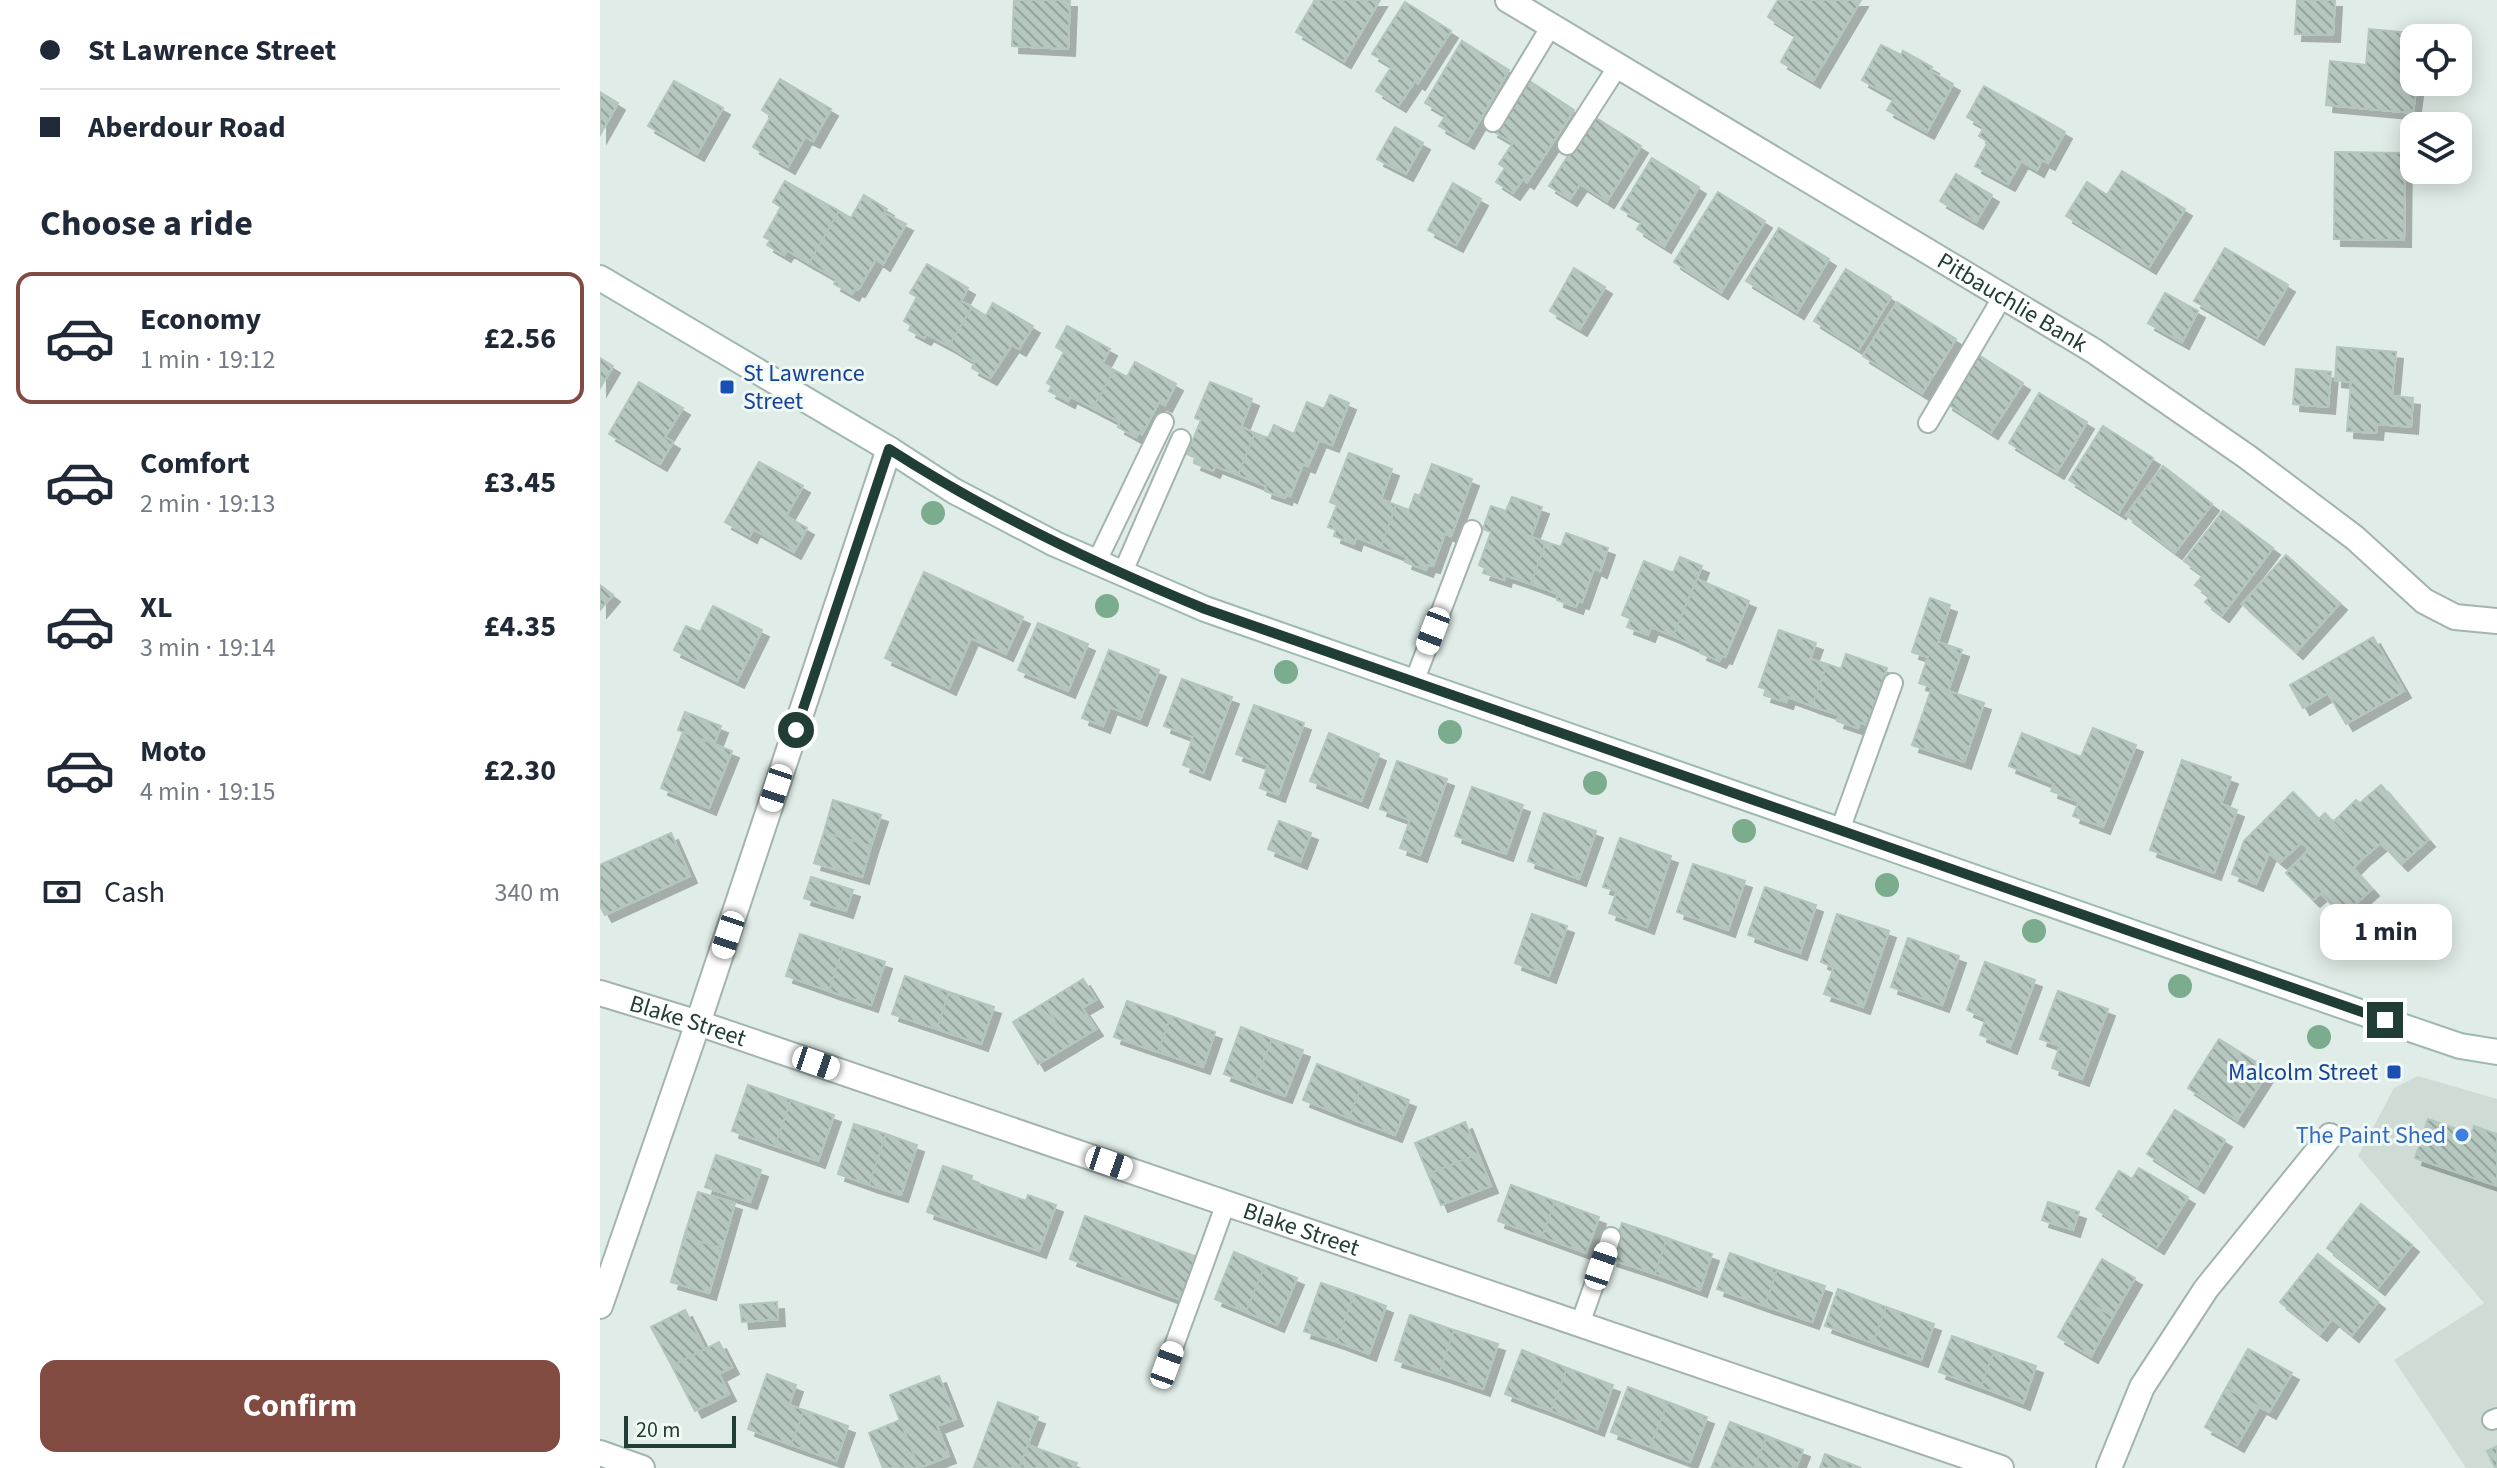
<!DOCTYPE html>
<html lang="en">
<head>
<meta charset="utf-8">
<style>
  :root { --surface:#fff; --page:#f6f6f7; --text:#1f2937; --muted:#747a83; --line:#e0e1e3; --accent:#824b42 }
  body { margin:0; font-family:"Source Sans 3",sans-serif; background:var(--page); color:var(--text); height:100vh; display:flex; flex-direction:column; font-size:30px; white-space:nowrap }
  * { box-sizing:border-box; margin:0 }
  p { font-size:26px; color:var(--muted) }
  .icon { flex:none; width:44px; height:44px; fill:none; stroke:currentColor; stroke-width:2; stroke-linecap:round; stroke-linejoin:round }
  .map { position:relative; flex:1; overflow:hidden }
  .side { display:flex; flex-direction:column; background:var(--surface); width:600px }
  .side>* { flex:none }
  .guide { display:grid; align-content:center; height:176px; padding:0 40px; background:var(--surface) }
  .tools { position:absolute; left:1800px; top:24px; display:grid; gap:16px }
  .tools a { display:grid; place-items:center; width:72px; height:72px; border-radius:16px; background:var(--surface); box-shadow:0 4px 20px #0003; font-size:40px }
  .scale { position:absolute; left:24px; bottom:20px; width:112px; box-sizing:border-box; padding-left:8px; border:4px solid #203e35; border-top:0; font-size:22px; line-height:28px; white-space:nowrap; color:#203e35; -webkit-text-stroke:6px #f1f9f5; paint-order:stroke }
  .end { position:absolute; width:36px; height:36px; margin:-18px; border:10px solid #203e35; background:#fff; box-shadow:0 0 0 4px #fff }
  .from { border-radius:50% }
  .bubble { position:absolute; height:56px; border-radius:16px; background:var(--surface); box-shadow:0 4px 20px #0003; font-size:26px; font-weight:700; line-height:56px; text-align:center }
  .car { position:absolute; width:24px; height:48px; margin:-24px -12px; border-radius:10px; box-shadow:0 0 6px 2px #0007; background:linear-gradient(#fff 24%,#345 0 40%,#fff 0 76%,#345 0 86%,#fff 0) }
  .guide b { display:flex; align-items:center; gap:28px; height:76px; font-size:30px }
  .guide b+b { border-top:2px solid var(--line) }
  .guide i { width:20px; height:20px; background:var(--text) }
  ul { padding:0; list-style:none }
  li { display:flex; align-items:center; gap:24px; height:132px; margin:0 16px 12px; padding:0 24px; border:4px solid transparent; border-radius:16px }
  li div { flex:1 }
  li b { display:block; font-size:30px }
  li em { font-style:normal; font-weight:700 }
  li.selected { border-color:var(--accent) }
  li>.icon { width:72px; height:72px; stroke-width:1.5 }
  h2 { padding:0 40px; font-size:36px; line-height:96px }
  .pay { display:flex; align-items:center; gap:20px; height:88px; padding:0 40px; font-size:30px }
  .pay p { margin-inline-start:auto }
  .action { display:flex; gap:16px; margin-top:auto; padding:16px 40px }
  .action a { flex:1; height:92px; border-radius:16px; background:var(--accent); color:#fff; font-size:32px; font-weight:700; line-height:92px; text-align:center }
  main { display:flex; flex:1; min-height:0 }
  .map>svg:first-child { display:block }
</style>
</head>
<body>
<main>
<section class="side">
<div class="guide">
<b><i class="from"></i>St Lawrence Street</b>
<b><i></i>Aberdour Road</b>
</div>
<h2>Choose a ride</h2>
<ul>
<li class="selected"><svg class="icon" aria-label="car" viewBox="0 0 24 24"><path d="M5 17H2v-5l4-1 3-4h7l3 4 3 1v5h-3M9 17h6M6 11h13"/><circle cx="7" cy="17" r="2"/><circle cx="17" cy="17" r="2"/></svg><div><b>Economy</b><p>1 min · 19:12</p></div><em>£2.56</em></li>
<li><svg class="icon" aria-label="car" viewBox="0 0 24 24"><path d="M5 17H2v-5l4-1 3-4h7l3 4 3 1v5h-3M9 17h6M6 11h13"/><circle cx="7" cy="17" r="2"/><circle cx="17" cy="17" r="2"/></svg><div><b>Comfort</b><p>2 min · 19:13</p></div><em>£3.45</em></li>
<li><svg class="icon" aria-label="car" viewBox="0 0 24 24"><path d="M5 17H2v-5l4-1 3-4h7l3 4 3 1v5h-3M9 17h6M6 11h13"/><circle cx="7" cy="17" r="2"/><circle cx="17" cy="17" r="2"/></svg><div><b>XL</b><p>3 min · 19:14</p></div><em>£4.35</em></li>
<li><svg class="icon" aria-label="car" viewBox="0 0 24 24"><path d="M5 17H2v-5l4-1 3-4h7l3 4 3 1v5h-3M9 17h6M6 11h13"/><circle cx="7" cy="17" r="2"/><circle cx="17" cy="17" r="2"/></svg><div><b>Moto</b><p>4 min · 19:15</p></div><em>£2.30</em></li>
</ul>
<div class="pay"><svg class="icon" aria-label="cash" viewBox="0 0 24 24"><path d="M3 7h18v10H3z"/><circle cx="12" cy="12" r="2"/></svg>Cash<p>340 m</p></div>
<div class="action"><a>Confirm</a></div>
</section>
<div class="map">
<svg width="1897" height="1468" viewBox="0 0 1897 1468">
  <defs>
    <pattern id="building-back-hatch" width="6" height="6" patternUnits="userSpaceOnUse" patternTransform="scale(2)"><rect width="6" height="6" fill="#b6c7bf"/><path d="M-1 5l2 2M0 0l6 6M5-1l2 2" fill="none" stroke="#94a39c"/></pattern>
    <filter id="shadow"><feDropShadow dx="7" dy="7" stdDeviation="0" flood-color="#0004"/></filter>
  </defs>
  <rect width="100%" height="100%" fill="#e0ece7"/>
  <path fill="#cedcd5" d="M1818,1076L1897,1099V1468H1866L1794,1360L1884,1303L1758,1156L1794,1088Z"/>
  <path fill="url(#building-back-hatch)" stroke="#b2c6bd" stroke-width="2" filter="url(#shadow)" d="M414,0H470L468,49L412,46Z
    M715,0H780L744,61L696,32Z
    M1178,0H1261L1213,81L1181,62L1196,35L1168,17Z
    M1697,0H1735L1733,35L1695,34Z
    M805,2L851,31L818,83L815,81L799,105L776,91L792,66L772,54Z
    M1769,29L1821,34V38H1814V82H1817L1813,113L1726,105L1730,61L1766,65Z
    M862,41L909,70L867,142L839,126L846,115L825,103Z
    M1281,45L1301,55L1303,51L1332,67L1330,71L1353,84L1327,132L1287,110L1294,98L1262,80Z
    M925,78L974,110L927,182L923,179L913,193L896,182L905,168L899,164L913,143L891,130Z
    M180,79L231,109L213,141L205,137L188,167L153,147L171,116L162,110Z
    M74,81L123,108L97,154L48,126Z
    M1384,86L1465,132L1448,163L1442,160L1437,170L1421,161L1408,184L1375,166L1388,142L1379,136L1384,127L1367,117Z
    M0,92L18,103L0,135Z
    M993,116L1041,146L1007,201L980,184L970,199L949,186Z
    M795,127L823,143L806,174L777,159Z
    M1735,152L1805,153L1804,240L1734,239Z
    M1052,158L1099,187L1064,246L1037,229L1042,221L1021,209Z
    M1522,171L1585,209L1549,267L1466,216L1487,182L1507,195Z
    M1356,174L1392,195L1376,222L1340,201Z
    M185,181L239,211L209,263L187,250L184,255L167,245L170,240L164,237L181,207L173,202Z
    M853,183L881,199L856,245L828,230Z
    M1118,192L1165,221L1121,292L1074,262Z
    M264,195L287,209L284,213L306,224L283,264L276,259L258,290L255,289L252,294L234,284L237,279L209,263L239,211L251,218Z
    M1179,228L1229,259L1197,312L1146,281Z
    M1625,248L1688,285L1657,338L1594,301Z
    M327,264L368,288L361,301L372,307L349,346L327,334L324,338L309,330L311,325L304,321L317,297L310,293Z
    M974,268L1005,287L980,329L950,311Z
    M1246,269L1291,297L1259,349L1214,321Z
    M1565,293L1598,311L1582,342L1548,323Z
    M1297,302L1356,339L1322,393L1263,356Z
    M393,303L433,326L419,349L412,345L390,378L372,368L375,362L349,346L372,307L386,316Z
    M467,326L510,349L502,364L514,370L493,408L470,396L468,401L449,391L452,386L447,383L464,352L456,347Z
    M1737,347L1796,352L1792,396L1813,398L1811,427L1777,424L1776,433L1747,431L1751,382L1735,380Z
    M1377,354L1423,383L1391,432L1346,403Z
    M0,358L13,366L0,388Z
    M535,362L576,384L565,405L559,402L542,434L539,432L536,437L518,427L520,422L493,408L514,370L527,377Z
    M1696,369L1731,372L1728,407L1693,404Z
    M39,382L83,408L65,437L73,442L60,464L9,434Z
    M610,382L652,399L641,427L655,433L638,475L615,466L613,471L594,463L596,458L587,454L601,420L595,418Z
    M1439,393L1487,422L1457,472L1409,443Z
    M730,395L749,403L732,445L719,440L708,466L703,464L690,496L686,494L685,498L665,491L666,486L638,475L655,433L668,438L674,425L694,434L707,402L724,409Z
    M1503,426L1553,458L1519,512L1469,480Z
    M749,453L792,469L781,499L796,505L781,547L756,537L754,544L734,536L736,530L728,527L737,505L730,502Z
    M159,462L203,486L186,516L207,528L194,552L153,529L150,536L125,522Z
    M832,464L872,479L851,536L845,533L833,566L828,565L826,570L805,562L807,557L781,547L796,505L809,510L815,494L820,496Z
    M1563,466L1612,504L1575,552L1526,515Z
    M912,497L942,507L931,537L946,542L931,584L905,575L904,580L883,573L885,568L879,565L891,532L883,529L891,506L906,511Z
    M1623,511L1673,548L1622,615L1605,602L1610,596L1595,585L1603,575L1584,561Z
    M966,533L1008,548L1000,571L994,568L982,602L978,601L976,607L957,600L958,594L931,584L946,542L961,547Z
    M1686,555L1740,603L1696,652L1642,604Z
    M1080,557L1102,566L1073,636L1051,627L1048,635L1027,627L1031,619L1022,615L1044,561L1073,573Z
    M324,572L423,617L406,654L371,638L349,688L285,658Z
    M1097,579L1149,601L1125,657L1122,656L1119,661L1100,653L1102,649L1073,636Z
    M0,585L13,595L0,610Z
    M1330,598L1350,605L1338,642L1362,650L1348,691L1384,703L1364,762L1312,745L1332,687L1319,683L1328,657L1312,652Z
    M113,606L162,630L137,681L74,650L86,626L100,632Z
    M438,623L488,644L468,691L418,670Z
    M1179,630L1216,643L1210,659L1227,664L1212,706L1188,697L1186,702L1164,695L1166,689L1159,687Z
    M1773,637L1804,691L1746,724L1728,693L1703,708L1690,685Z
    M509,650L559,670L540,719L510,707L503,726L482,718Z
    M1246,654L1287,668L1267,725L1260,722L1258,728L1237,721L1239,715L1212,706L1227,664L1241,669Z
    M582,679L632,697L603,773L583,765L593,737L564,726Z
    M654,705L704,723L678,795L660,788L668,765L636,754Z
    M85,712L121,726L114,744L78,730Z
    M1493,728L1536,745L1503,827L1473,816L1479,802L1451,791L1454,784L1409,766L1422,733L1481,757Z
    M83,732L132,751L109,808L61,788Z
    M729,733L779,754L761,801L710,781Z
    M1582,760L1631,777L1621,804L1637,810L1614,873L1550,850Z
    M797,761L847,779L820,855L800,848L810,820L780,809Z
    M1781,785L1828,840L1801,864L1781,843L1764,857L1733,822L1756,800L1760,803Z
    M872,787L923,805L906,854L855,836Z
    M1693,792L1719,819L1725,813L1764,857L1753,868L1772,889L1742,916L1721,893L1713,900L1686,873L1709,850L1702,842L1680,862L1669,853L1656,884L1632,874L1644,841Z
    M233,800L281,815L271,846L224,832Z
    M944,813L996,831L979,879L928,861Z
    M679,821L711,833L700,862L668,849Z
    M224,832L271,846L262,877L214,863Z
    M71,833L90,876L5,915L0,906V865Z
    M1020,838L1071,856L1047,927L1009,913L1017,891L1003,887Z
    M1093,864L1145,881L1128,930L1077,912Z
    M211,877L253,890L246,911L204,898Z
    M1165,887L1216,905L1200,953L1148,935Z
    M932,914L967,926L949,976L915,963Z
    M1237,914L1289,931L1263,1007L1224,994L1234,967L1221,962Z
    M200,934L243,948L229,991L186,976Z
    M1308,938L1359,956L1342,1005L1291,987Z
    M243,948L285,962L271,1005L229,991Z
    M1385,962L1435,980L1410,1047L1380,1035L1386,1018L1367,1010Z
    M305,976L349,992L337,1029L292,1014Z
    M483,979L496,1000L482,1008L496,1029L470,1045L444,1003Z
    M1458,991L1508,1009L1482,1079L1452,1068L1460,1046L1440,1039Z
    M349,992L394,1007L381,1044L337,1029Z
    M527,1001L571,1016L558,1052L514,1037Z
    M444,1003L470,1045L438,1064L413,1022Z
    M571,1016L615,1032L603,1067L558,1052Z
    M641,1027L672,1039L654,1085L624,1074Z
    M672,1039L703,1050L685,1096L654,1085Z
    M1619,1039L1669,1070L1637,1120L1588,1088Z
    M717,1064L763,1082L749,1118L703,1100Z
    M763,1082L809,1100L795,1135L749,1118Z
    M148,1085L191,1100L175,1146L132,1131Z
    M191,1100L234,1115L218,1161L175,1146Z
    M1575,1110L1625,1140L1597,1186L1547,1154Z
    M1828,1119L1871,1134L1874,1126L1897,1134V1186L1815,1158Z
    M865,1122L878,1154L828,1174L815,1143Z
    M254,1124L286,1134L269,1185L238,1174Z
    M286,1134L317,1145L301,1195L269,1185Z
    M878,1154L891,1186L841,1205L828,1174Z
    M116,1155L161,1170L150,1202L105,1187Z
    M343,1166L372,1176L371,1181L426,1201L428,1195L456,1205L439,1251L327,1212Z
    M1539,1168L1588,1197L1557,1247L1496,1209L1519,1171L1532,1179Z
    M911,1185L955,1201L942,1237L898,1221Z
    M98,1192L135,1203L122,1248L84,1237Z
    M955,1201L999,1217L986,1253L942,1237Z
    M1448,1202L1479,1212L1473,1230L1442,1220Z
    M1761,1204L1812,1245L1778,1288L1727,1248Z
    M485,1216L600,1258L584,1301L470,1259Z
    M1022,1223L1067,1238L1055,1274L1010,1259Z
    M84,1237L122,1248L109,1293L71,1282Z
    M1067,1238L1112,1254L1100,1290L1055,1274Z
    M634,1252L665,1265L646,1312L615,1299Z
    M1130,1253L1177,1270L1165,1306L1117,1289Z
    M1718,1254L1778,1302L1752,1335L1732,1319L1720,1334L1680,1302Z
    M1502,1259L1535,1278L1513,1316L1480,1298Z
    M665,1265L697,1278L677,1325L646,1312Z
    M1177,1270L1225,1286L1212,1322L1165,1306Z
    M721,1283L754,1294L737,1342L704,1331Z
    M1238,1289L1286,1307L1273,1343L1225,1326Z
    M754,1294L786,1306L769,1354L737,1342Z
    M1480,1298L1513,1316L1491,1356L1458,1337Z
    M177,1302L178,1319L142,1322L140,1305Z
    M1286,1307L1334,1324L1321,1360L1273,1343Z
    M85,1310L105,1349L72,1366L51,1327Z
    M810,1315L854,1330L839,1374L795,1360Z
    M854,1330L898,1344L883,1389L839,1374Z
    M1352,1336L1394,1351L1381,1387L1339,1372Z
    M119,1342L132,1367L119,1374L129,1394L95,1411L72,1366Z
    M1648,1349L1692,1373L1669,1412L1626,1388Z
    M922,1350L967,1368L951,1411L905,1394Z
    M1394,1351L1436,1366L1423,1403L1381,1387Z
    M967,1368L1013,1385L997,1429L951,1411Z
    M167,1374L196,1385L189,1405L204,1410L191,1445L148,1429Z
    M339,1376L356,1419L337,1426L349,1456L319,1468L290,1395Z
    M1028,1387L1068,1402L1050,1447L1011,1432Z
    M1626,1388L1659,1407L1637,1445L1605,1427Z
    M398,1402L438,1417L419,1468L374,1467Z
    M1068,1402L1107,1417L1090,1462L1050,1447Z
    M204,1410L248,1426L236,1461L191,1445Z
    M300,1420L319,1468H283L269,1433Z
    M1130,1422L1167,1436L1154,1468L1112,1467Z
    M1167,1436L1203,1450L1196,1468H1154Z
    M428,1445L477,1463L475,1468H419Z
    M1897,1446V1468H1895L1887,1451Z
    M1225,1454L1261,1468H1220Z"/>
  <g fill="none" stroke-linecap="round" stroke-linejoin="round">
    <g stroke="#a3b4ae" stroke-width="22">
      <path id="lane" d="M893,122L951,26
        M967,145L1018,66
        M1328,423L1403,296
        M496,563L564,422
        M522,574L581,439
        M814,682L872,530
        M1240,830L1293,683
        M980,1324L1011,1237
        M567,1365L626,1203
        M1892,1420L1897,1418"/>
    </g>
    <g stroke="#a3b4ae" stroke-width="28">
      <g id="street">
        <path id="s1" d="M908,0L1494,351L1646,456L1755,538L1824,601L1855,617L1897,621"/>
        <path id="s2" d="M0,993L98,1023L1401,1468"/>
        <path d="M0,1306L98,1023L289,449"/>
        <path d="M0,1453L42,1468"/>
        <path d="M1509,1468L1542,1387L1606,1289L1730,1136"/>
      </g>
    </g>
    <g stroke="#9eb9ae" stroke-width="28">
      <path id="secondary" d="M0,278L289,449L354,491L455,544L605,609L1760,1012L1860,1046L1897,1052"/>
    </g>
    <use href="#lane" stroke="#fff" stroke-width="18"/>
    <use href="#street" stroke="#fff" stroke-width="24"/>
    <use href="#secondary" stroke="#fff" stroke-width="24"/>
  </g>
  <g fill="#7aac8d">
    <circle cx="333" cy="513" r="12"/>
    <circle cx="507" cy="606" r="12"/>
    <circle cx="686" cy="672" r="12"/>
    <circle cx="850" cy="732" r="12"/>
    <circle cx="995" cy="783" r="12"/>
    <circle cx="1144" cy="831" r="12"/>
    <circle cx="1287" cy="885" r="12"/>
    <circle cx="1434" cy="931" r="12"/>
    <circle cx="1580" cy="986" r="12"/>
    <circle cx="1719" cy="1037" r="12"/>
  </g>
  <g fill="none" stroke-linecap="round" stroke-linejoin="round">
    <path stroke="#203e35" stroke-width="10" d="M196,730L289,449C390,514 495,564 605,609L1785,1020"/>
  </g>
  <g fill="#1a4fb4" stroke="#f1f9f5" stroke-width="3">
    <rect x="119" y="379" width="16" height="16" rx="4"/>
    <rect x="1786" y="1064" width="16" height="16" rx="4"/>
  </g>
  <circle fill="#3f7fe0" stroke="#f1f9f5" stroke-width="3" cx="1862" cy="1135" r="8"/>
  <g text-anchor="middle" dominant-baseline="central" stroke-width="6" stroke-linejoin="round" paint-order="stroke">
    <g font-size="24" fill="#203e35" stroke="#f1f9f5">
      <text stroke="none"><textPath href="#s1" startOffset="588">Pitbauchlie Bank</textPath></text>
      <text stroke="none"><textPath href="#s2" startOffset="92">Blake Street</textPath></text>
      <text stroke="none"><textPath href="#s2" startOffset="740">Blake Street</textPath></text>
    </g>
    <g font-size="24" fill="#164399" stroke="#f1f9f5" text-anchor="start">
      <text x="143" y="373">St Lawrence<tspan x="143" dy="28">Street</tspan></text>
      <text x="1778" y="1072" text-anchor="end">Malcolm Street</text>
    </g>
    <g font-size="24" fill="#366cbe" stroke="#f1f9f5" text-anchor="end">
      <text x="1846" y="1135">The Paint Shed</text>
    </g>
  </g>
</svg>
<div class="tools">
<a><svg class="icon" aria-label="locate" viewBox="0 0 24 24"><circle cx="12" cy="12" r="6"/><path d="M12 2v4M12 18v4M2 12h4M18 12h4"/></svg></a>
<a><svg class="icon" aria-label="layers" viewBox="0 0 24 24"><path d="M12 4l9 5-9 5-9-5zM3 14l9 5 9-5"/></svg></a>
</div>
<div class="scale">20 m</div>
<i class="end from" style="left:196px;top:730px"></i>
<i class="end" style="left:1785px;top:1020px"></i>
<div class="bubble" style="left:1720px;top:904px;width:132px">1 min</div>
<i class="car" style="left:833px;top:631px;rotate:201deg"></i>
<i class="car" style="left:176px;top:788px;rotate:198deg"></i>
<i class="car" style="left:128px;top:935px;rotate:198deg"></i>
<i class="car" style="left:216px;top:1063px;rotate:109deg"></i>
<i class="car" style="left:509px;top:1163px;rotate:109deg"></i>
<i class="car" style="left:1001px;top:1266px;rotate:19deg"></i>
<i class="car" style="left:567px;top:1365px;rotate:20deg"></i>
</div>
</main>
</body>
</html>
